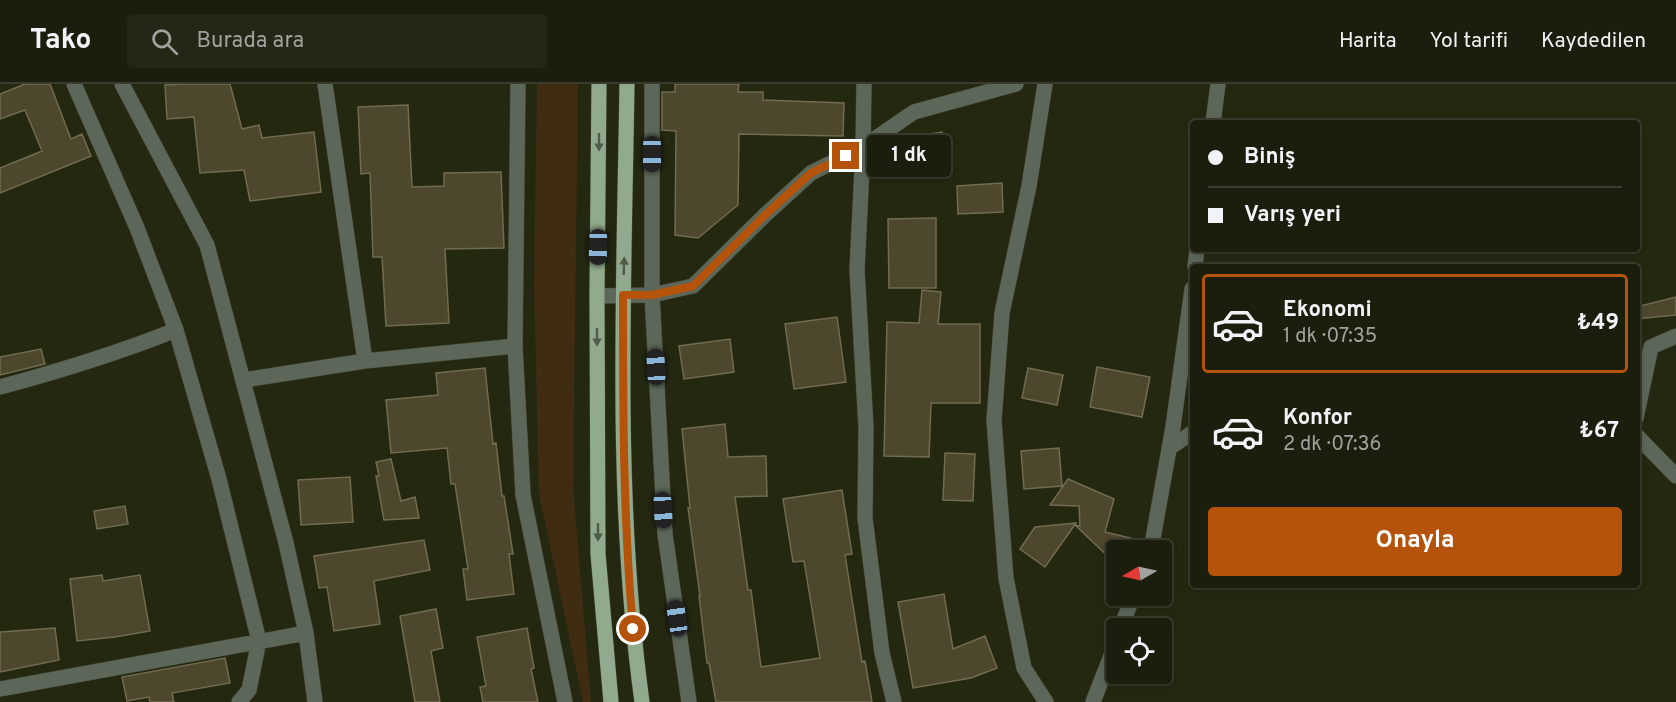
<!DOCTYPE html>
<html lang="tr">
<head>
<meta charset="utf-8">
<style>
  :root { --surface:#1b1e0d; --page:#242716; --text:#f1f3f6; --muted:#a0a29d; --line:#393c2e; --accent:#b45309 }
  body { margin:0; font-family:Overpass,sans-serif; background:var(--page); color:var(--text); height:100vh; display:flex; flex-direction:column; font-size:22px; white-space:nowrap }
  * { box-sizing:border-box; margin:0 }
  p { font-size:20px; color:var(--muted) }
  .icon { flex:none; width:33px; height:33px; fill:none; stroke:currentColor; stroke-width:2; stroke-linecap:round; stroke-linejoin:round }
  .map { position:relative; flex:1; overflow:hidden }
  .side { position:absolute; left:1190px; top:180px; width:450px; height:324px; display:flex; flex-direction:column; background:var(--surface); border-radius:6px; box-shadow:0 3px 9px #0003,0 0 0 2px var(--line) }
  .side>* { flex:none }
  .hud { position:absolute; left:1190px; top:36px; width:450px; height:132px; border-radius:6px; box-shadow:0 3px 9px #0003,0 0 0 2px var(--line); display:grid; align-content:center; height:132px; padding:0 18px; background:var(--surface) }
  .needle { width:39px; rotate:261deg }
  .controls { position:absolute; left:1106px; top:456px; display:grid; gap:12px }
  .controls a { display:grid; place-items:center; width:66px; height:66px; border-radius:6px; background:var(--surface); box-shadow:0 3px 9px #0003,0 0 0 2px var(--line); font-size:30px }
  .end { position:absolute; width:27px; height:27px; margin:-14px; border:8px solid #b45309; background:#fff; box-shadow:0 0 0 3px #fff }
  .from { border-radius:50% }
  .bubble { position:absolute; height:42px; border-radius:6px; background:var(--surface); box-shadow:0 3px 9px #0003,0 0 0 2px var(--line); font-size:20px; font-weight:700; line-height:42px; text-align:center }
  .car { position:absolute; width:18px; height:36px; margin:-18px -9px; border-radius:8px; box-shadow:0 0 4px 2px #0007; background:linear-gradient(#222 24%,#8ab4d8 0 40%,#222 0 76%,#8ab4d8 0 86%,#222 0) }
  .hud b { display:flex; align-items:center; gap:21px; height:57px; font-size:22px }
  .hud b+b { border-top:2px solid var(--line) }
  .hud i { width:15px; height:15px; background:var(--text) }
  ul { padding:10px 0 0; list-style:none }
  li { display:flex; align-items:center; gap:18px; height:99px; margin:0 12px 9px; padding:0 6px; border:3px solid transparent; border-radius:6px }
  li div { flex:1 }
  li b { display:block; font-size:22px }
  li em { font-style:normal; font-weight:700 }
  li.active { border-color:var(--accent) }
  li>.icon { width:54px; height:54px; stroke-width:1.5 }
  .action { display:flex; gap:12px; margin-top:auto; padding:12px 18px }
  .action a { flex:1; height:69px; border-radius:6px; background:var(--accent); color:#fff; font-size:24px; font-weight:700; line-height:69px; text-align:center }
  header { display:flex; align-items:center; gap:36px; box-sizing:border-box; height:84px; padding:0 30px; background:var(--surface); border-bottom:2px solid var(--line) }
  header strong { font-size:28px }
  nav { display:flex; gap:33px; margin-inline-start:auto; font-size:21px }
  .search { width:420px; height:54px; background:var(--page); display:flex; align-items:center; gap:15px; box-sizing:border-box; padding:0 21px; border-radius:6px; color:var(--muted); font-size:22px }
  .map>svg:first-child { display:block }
</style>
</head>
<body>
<header>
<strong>Tako</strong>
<div class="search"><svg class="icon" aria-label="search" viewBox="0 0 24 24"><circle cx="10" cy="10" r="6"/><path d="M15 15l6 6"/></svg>Burada ara</div>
<nav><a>Harita</a><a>Yol tarifi</a><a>Kaydedilen</a></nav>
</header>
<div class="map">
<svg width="1676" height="618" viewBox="0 0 1676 618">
  <rect width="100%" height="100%" fill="#242811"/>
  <path fill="#3f2c11" d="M537,0H578L573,403L591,618H583L539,410L534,200Z"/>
  <path fill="#4d472e" stroke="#716b50" stroke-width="1.5" d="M25,0H50L71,55L82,50L91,72L0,109V84L42,67L25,26L0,35V10Z
    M185,0H230L242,45L259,41L262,54L314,48L321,108L250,117L244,86L200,89L194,33L167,35L165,1Z
    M675,0H739L738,8H763V16L844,19L843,52L739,50L738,121L698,154L675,151L676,47L662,46V8H675Z
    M408,21L412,103L444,102V89L501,88L504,164L445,165L449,239L386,242L382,173H373L370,89L361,90L358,23Z
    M942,48L944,91L894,93L891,56Z
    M1002,99L1003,128L958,130L957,102Z
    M936,134V204H889L888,135Z
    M922,206L941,208L938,240H980V319H931L929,373L884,372L887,238L919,239Z
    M1676,213V231L1636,235V223Z
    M837,233L846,298L794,305L785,240Z
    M730,255L734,288L684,295L679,262Z
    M41,265L45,280L0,291V273Z
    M1097,283L1150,293L1142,333L1090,323Z
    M485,284L493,360L496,359L502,412H504L513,470H509L514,510L467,516L463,485H468L455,400H451L447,364L391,369L386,316L438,311L436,289Z
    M1028,284L1063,291L1057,321L1022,314Z
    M725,340L728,373L766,372L767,412L735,413L748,506H751L761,583L820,574L804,477L793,478L783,415L842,406L852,470L845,471L862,578L865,577L872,618H716L709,579H707L699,512H700L688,424H690L682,345Z
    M1059,364L1062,402L1024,405L1021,367Z
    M945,369L975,370L973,417L943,416Z
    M391,375L401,417L415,413L419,434L384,436L376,392H379L376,378Z
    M350,393L353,438L301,441L298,396Z
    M1068,395L1114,415L1105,448L1143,457L1140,466H1116V480L1075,441L1080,442L1079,422L1050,421Z
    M125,422L128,440L97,445L94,427Z
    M1076,439L1045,483L1020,465L1035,443Z
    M424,456L430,486L374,497L380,540L334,547L327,503L319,504L314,472Z
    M102,491L103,497L140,491L150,547L115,553L77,557L70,495Z
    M944,510L953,565L985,552L997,584L971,594L913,604L898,518Z
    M436,525L443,564L431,567L440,618H415L400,532Z
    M55,544L59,576L0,588V548Z
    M527,544L534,584L531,585L538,618H483L480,603L486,602L477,553Z
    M225,574L230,599L172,609L174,618H150L149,613L127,617L122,593Z"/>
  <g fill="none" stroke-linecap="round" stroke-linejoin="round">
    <g stroke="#424630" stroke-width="16">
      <path id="minor" d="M74,0L137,144L176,246L219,395L259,557L249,606L239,618
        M122,0L207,161L286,459L306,549L315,618
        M325,0L365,277
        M518,0L515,262L523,411L565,618
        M652,0V211L665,450L689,618
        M864,0L863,63L857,186L866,343L865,434L882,569L894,618
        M1045,0L1029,102L1002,229L994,337L1006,494L1024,584L1046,618
        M1213,39L1218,0
        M1195,183L1197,165
        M597,212L652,211L693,202L765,131L811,89L863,63L914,28L1016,0
        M244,296L365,277L515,262
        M0,303C60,287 118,269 176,246
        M1636,334L1651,263L1676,252
        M1636,351L1676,392
        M1169,364L1192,349
        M1150,466L1152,460L1173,343L1192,205
        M1121,544L1133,512
        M0,605L306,549
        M1093,618L1116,559"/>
    </g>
    <g stroke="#424630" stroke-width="16">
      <path id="major" d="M599,0L597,212L598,470L611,618
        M627,0C624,206 614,413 642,618"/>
    </g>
    <use href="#minor" stroke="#5c6759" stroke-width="15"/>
    <use href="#major" stroke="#91a98c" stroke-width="15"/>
  </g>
  <defs><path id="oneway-solid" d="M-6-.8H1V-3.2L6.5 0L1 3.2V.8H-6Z" transform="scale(1.5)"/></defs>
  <g fill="#505c49">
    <use href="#oneway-solid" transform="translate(599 58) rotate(90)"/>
    <use href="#oneway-solid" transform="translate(624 182) rotate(-88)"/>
    <use href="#oneway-solid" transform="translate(597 253) rotate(90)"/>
    <use href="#oneway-solid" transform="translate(598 448) rotate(90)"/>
  </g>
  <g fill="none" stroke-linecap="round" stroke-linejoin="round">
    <path stroke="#b45309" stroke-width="8" d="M633,545C623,434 623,322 623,211H652L693,202L765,131L811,89L846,72"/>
  </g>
</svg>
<div class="controls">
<a><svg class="needle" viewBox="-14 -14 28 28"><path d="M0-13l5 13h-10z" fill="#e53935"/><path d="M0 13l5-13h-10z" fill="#a0a29d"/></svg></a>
<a><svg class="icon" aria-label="locate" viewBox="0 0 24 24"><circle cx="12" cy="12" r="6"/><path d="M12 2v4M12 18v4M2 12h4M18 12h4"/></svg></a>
</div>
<i class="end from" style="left:633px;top:545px"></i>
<i class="end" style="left:846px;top:72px"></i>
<div class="bubble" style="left:867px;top:51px;width:84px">1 dk</div>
<i class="car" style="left:652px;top:70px;rotate:180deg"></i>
<i class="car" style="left:598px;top:163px;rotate:181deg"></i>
<i class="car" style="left:656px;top:283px;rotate:357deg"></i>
<i class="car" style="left:663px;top:426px;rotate:177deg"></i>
<i class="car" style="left:677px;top:534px;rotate:352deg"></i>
<div class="hud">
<b><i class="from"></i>Biniş</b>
<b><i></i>Varış yeri</b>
</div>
<section class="side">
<ul>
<li class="active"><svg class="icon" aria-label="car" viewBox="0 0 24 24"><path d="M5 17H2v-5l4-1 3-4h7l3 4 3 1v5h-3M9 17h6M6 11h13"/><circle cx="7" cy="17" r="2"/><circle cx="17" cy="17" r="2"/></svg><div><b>Ekonomi</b><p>1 dk · 07:35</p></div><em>₺49</em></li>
<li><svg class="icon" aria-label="car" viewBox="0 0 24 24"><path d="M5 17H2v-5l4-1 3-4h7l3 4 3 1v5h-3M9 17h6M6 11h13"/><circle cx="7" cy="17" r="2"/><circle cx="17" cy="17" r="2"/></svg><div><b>Konfor</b><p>2 dk · 07:36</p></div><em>₺67</em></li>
</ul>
<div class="action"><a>Onayla</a></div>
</section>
</div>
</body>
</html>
